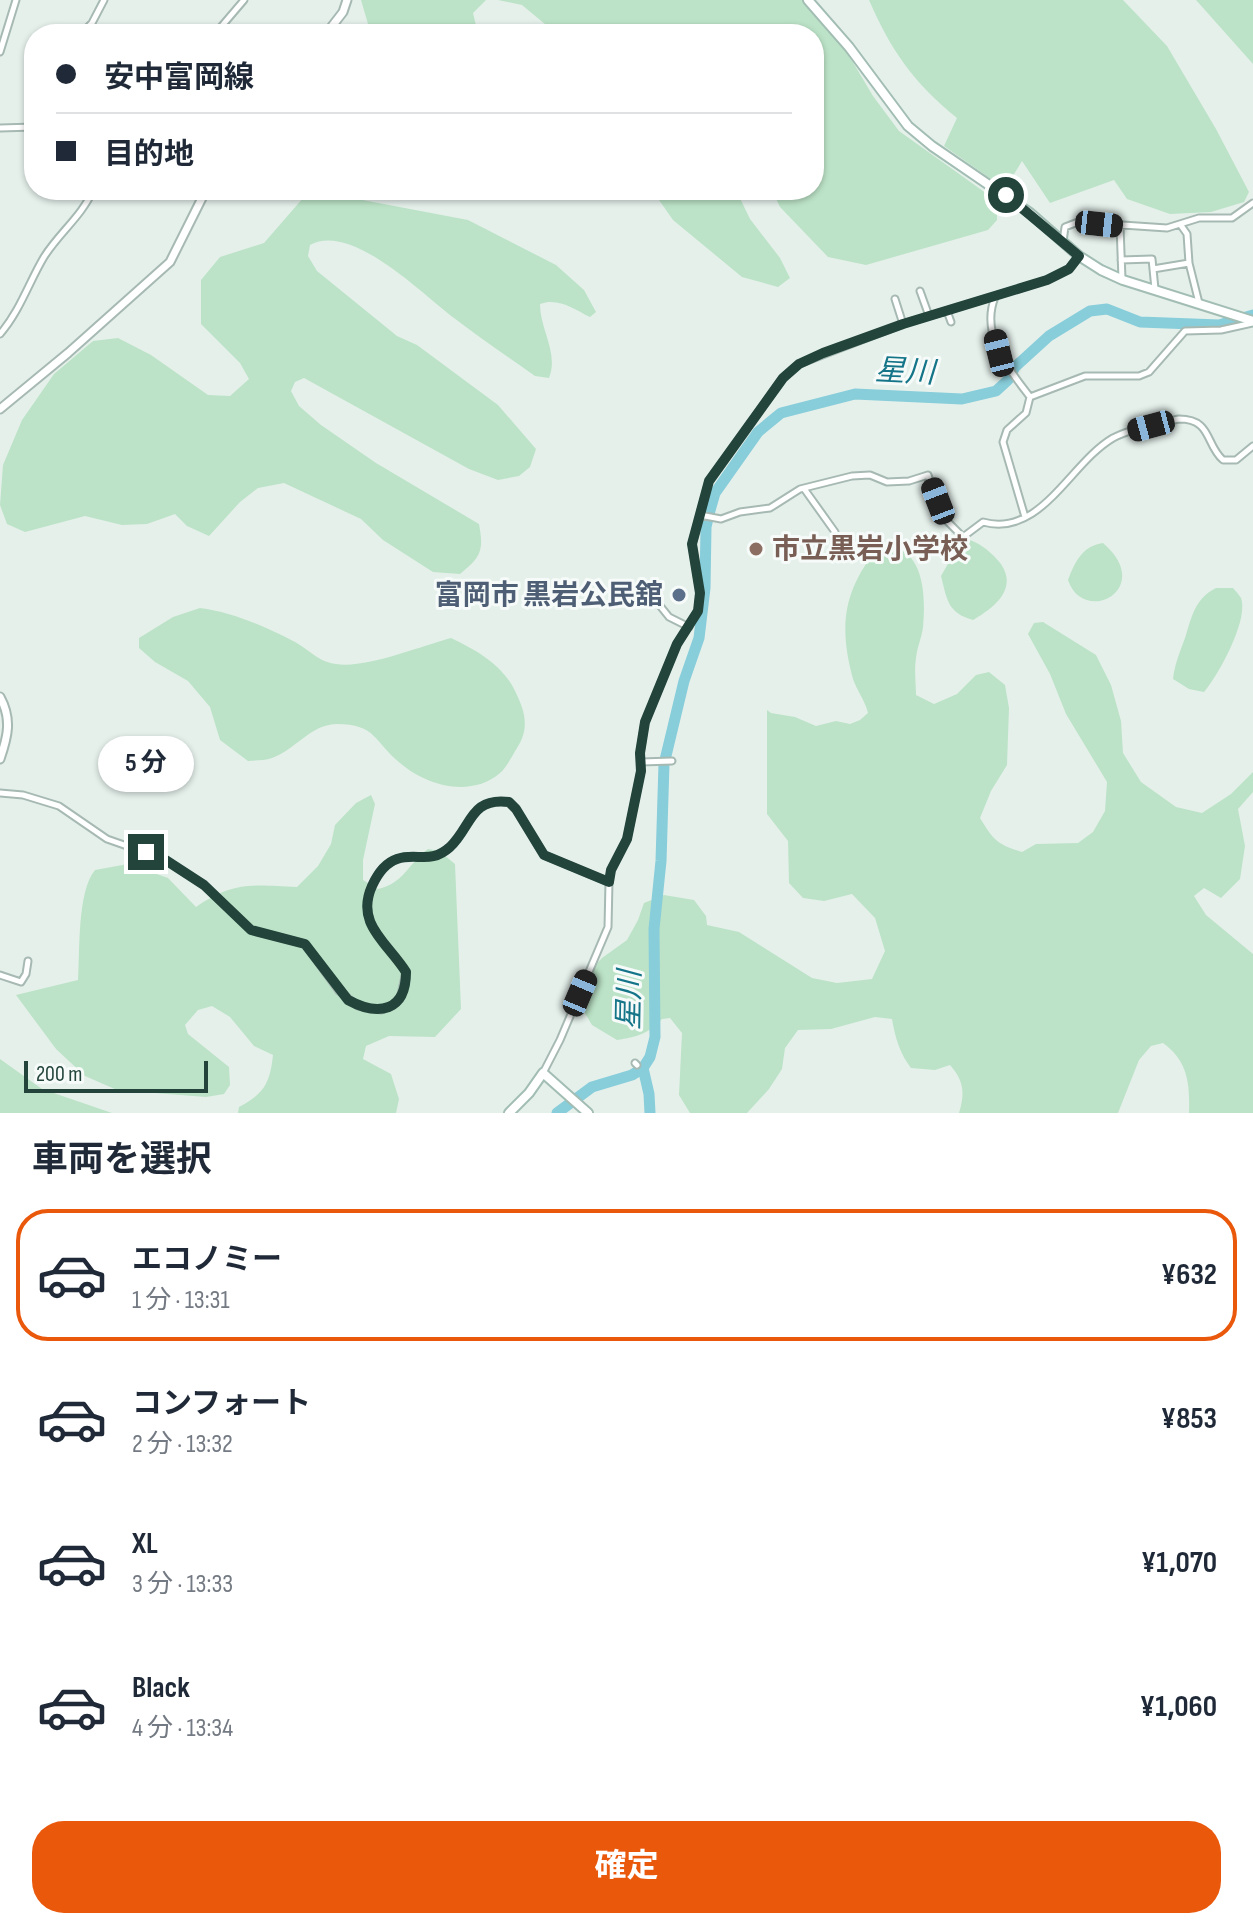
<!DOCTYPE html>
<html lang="ja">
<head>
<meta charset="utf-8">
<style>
  :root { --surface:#fff; --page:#f2f2f3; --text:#1f2937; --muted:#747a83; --line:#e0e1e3; --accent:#ea580c }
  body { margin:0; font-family:"Sofia Sans Condensed","Noto Sans JP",sans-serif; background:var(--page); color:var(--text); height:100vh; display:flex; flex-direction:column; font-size:30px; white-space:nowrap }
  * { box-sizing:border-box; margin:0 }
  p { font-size:26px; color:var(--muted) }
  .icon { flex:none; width:44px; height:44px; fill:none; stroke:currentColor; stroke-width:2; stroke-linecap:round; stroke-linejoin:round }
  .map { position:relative; height:1113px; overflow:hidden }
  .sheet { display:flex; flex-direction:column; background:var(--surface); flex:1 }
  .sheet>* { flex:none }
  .banner { position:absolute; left:24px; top:24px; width:800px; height:176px; border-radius:32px; box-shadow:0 2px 6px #0004; display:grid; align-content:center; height:176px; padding:0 32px; background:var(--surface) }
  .scale { position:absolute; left:24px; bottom:20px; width:184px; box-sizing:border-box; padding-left:8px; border:4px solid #22443b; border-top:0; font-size:22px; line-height:28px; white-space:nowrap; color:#22443b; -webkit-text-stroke:6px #f6fbf9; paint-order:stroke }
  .end { position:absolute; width:36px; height:36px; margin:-18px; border:10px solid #22443b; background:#fff; box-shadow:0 0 0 4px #fff }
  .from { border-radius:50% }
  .bubble { position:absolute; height:56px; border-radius:28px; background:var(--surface); box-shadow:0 2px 6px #0004; font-size:26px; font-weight:700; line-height:56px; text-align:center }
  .car { position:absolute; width:24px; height:48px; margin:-24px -12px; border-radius:10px; box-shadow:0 0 6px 2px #0007; background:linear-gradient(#222 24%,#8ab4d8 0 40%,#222 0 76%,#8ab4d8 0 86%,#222 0) }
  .banner b { display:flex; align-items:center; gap:28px; height:76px; font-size:30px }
  .banner b+b { border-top:2px solid var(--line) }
  .banner i { width:20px; height:20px; background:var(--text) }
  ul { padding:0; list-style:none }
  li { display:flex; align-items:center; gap:24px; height:132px; margin:0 16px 12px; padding:0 16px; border:4px solid transparent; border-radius:32px }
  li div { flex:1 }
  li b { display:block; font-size:30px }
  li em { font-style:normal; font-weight:700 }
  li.on { border-color:var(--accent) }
  li>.icon { width:72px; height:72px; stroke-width:1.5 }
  h2 { padding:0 32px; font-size:36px; line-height:96px }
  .action { display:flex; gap:16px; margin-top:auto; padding:16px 32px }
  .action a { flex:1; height:92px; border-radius:32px; background:var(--accent); color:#fff; font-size:32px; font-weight:700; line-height:92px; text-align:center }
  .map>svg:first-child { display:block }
</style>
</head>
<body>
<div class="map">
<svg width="1253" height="1113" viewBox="0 0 1253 1113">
  <rect width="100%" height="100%" fill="#e5f0eb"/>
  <path fill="#bce3c7" d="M361,0H486L473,13L478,34H371Z
    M498,0H803L845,49L873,96L899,131L997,201V220L988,230L866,265L828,257L780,207L772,190H814V34H557L522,5Z
    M869,0H1123L1167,46L1216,129L1249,192L1244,202L1211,212L1170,214L1127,199L1114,180L1050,203L1022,161L1005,189L944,146L957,118C914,83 891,51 869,0Z
    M1196,0H1253V64Z
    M310,190L468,220L556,265L584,290L596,312L590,317C574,309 558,297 540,304C540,330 559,353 549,378L535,376C508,357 480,338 454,318C423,295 352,222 310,245L308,256L317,271L397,336L417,345L498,405L536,449L530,467L519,476L498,480L469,469L304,378L295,382L291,391L299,406L321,425L376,463L479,524C484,551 481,557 460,574L433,572L383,540L361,519L284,483L258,488L240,502L209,536L187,526L175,514L147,524L122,525L85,516L25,532L7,524L0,505L3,465L22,420L54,374L93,341L118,338L151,355L208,395L230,396L249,379L240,363L201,324V280L220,257L264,243Z
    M652,190H736L750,219L780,258L790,278L778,287L742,277L673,220Z
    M970,540C983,545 992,553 1001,564C1018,589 994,608 973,620C948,613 947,600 941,576L957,548Z
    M1103,543C1156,588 1084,627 1068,580C1075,562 1082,546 1103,543Z
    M880,545C924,544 926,593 923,627C922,637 917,647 916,658C914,670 916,683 916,695L934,704L957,694L976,675L989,672L1005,685L1009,708L1007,765L991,791L980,818C994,841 997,844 1022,852L1036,844L1078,843L1093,832L1105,811L1107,782L1066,714L1050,674L1028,634L1034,623L1043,622L1096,655L1111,685L1121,721L1123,753L1141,782L1176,807L1202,813L1231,794L1253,772V792L1238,809L1245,846L1240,879L1221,898L1204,888L1194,896L1206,915L1253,954V1113H1189C1190,1084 1188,1061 1163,1043L1151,1046L1139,1060L1118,1113H959C965,1093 964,1081 950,1065L935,1070L911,1068C900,1054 895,1037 892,1019L875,1017L831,1029L798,1030L785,1048L782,1069L769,1089L747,1113H690L679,1095L682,1033L670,1018L662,1019C648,1034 637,1037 617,1040L592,1025L577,1000L582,979L602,958L627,940L638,920L644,903L664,895L694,900L706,916L707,925L739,932L812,978L837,983L872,979L885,951L875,918L852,894L824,901L803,898L789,883L788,841L767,814V710L771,713L795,717L816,726L836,721L850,724L860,720L868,713C865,700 857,691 853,679C838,624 844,589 880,545Z
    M1216,588H1233C1235,590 1240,596 1241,598C1249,620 1218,676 1204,692L1189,689L1173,679C1175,662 1181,650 1186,635C1192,615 1196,598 1216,588Z
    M200,608C232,612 264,626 293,641C309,649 318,662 336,664C365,669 421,646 451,638C476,650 503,665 515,691C525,711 530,728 517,748C512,756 507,767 500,773C471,798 427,786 400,763C374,742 377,724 336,724C310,725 295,750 272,758C265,761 255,760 248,761L220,740L210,707L188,681L155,662L139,648V638L173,617Z
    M371,795L375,804L363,860V880L378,889C404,883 407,865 428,849L439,851L455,864L461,1009L435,1037L389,1036L366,1046L363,1059L391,1074L399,1099L396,1113H238L239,1107C264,1094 270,1083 273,1055L254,1046L230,1017L212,1006L198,1010L185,1025L188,1034L229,1067L230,1085L224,1094L206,1097L117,1090L85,1076L56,1049L16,995L78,980C80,951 77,892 95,870L128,864L168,878L196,907C234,881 252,885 297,887L318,866L331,844L335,825L356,803Z
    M0,1059L42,1089L112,1113H0Z"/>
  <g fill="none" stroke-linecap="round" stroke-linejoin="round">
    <path stroke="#88cdda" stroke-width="11" d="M643,1068L649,1094L650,1113
      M557,1113L592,1087L632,1075L643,1068L650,1057L655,1037L654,929L661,861L664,764L684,681L699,638L705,588L706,527L709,514L715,493L758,432L781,413L855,394L962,399L996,391L1008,380L1015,367L1049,336L1090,311L1107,309L1140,322L1219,325L1253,315"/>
    <g stroke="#a7b9b3" stroke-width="9">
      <path id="minor" d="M81,34L92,23L104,0
        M215,34L244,0
        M0,52L16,0
        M0,128L34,127
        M1180,224L1187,234L1189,263L1199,303
        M1120,226L1122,279
        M1063,242L1065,227L1078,222L1167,228L1199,218H1232L1253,203
        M1121,260L1152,259L1155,289
        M1153,269L1189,263
        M920,291L929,316
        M995,297C980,335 1008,368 1030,397
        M895,299L903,324
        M947,311L951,322
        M0,334C20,311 29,282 44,257C59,233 82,216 93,190
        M805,490L835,532
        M700,515L721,519L740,512L770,508L800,489L852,476L870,475L887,482L909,481L928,475L941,515L963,537L983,522C1041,538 1070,463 1113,438C1132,428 1158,424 1179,419C1212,419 1205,444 1223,460H1236L1253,446
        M1025,517L1003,442L1007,430L1026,413L1030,397L1085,376H1139L1149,372L1185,331L1221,330L1253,323
        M657,602L669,617L689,627
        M641,762L672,761
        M0,793L23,795L59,806L107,839L164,859L204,885L251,930L305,944L339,991L358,1006L381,1010L392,1006L400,999L406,972C386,940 352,921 375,880C379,871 387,863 397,859C413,853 428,862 445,851C472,832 467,797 509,802L516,809L544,855L609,882
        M0,975L21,982L26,974L28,961
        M635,1063L637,1065
        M543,1073L560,1040L608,927L609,882L611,870L627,839L641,771L640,753L645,722L677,644L698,611L700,593L692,544L709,481L783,378L799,364L903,324L1047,280L1069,269L1079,256"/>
    </g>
    <g stroke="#a7b9b3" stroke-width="11">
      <path id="tertiary" d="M326,34L343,12L347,0
        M0,409L68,353L170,262L206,190
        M0,697C12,719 8,736 0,759"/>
    </g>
    <g stroke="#a2bdb3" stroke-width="12">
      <path id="secondary" d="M808,0L849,47L908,126L932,146L1030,213L1079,256L1101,270L1123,280L1253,321
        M509,1113L529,1093L543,1073L588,1113"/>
    </g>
    <use href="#minor" stroke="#fff" stroke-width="5"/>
    <use href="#tertiary" stroke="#fff" stroke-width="7"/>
    <use href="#secondary" stroke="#fff" stroke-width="8"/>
  </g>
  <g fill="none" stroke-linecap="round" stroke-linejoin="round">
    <path stroke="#22443b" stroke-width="10" d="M146,852L164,859L204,885L251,930L305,944L348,1000C379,1017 406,1011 406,972C387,942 355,924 372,886C377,875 385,863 397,859C417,852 430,865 450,847C472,826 470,797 509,802L516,809L544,855L609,882L611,870L627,839L641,771L640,753L645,722L677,644L698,611L700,593L692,544L709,481L783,378L799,364L823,353L903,324L1047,280L1069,269L1079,256L1006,195"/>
  </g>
  <circle fill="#8d6e63" stroke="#f6fbf9" stroke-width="3" cx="756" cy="549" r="8"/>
  <circle fill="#5c6f8a" stroke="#f6fbf9" stroke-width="3" cx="679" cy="595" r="8"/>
  <g text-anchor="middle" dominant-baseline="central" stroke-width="6" stroke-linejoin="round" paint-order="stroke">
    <g font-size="28" font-weight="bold" fill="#785e54" stroke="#f6fbf9" text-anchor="start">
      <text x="772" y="549">市立黒岩小学校</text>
    </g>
    <g font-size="28" font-weight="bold" fill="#4e5e75" stroke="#f6fbf9" text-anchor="end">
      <text x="663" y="595">富岡市 黒岩公民舘</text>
    </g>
    <g font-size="30" font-style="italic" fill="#147488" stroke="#f6fbf9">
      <text transform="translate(905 372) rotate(3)">星川</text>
      <text transform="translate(630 1000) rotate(-89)">星川</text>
    </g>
  </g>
</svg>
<div class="scale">200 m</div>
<i class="end from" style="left:1006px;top:195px"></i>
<i class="end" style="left:146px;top:852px"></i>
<div class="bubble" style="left:98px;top:736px;width:96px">5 分</div>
<i class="car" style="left:1099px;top:224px;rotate:96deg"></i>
<i class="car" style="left:999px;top:353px;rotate:346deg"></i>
<i class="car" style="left:1151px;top:426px;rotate:255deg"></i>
<i class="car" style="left:938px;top:501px;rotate:339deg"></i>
<i class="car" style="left:580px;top:993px;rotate:23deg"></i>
<div class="banner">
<b><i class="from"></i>安中富岡線</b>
<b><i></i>目的地</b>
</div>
</div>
<section class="sheet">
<h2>車両を選択</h2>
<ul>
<li class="on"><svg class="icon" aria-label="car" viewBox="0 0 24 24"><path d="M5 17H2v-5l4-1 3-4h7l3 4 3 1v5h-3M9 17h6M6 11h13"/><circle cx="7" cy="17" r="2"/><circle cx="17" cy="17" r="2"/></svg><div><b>エコノミー</b><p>1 分 · 13:31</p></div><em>¥632</em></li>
<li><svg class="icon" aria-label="car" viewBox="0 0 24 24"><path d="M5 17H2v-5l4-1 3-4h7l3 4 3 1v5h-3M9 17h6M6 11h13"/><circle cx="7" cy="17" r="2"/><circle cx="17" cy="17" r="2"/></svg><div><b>コンフォート</b><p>2 分 · 13:32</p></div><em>¥853</em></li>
<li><svg class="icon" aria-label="car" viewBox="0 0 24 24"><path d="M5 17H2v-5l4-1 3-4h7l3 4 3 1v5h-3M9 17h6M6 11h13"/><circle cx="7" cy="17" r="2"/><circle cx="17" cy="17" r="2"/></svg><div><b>XL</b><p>3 分 · 13:33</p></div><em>¥1,070</em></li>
<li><svg class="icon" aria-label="car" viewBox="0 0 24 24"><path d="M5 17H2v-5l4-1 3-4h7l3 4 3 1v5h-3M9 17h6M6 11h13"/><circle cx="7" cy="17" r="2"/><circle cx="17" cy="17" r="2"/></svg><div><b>Black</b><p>4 分 · 13:34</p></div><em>¥1,060</em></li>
</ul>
<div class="action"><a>確定</a></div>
</section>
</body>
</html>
